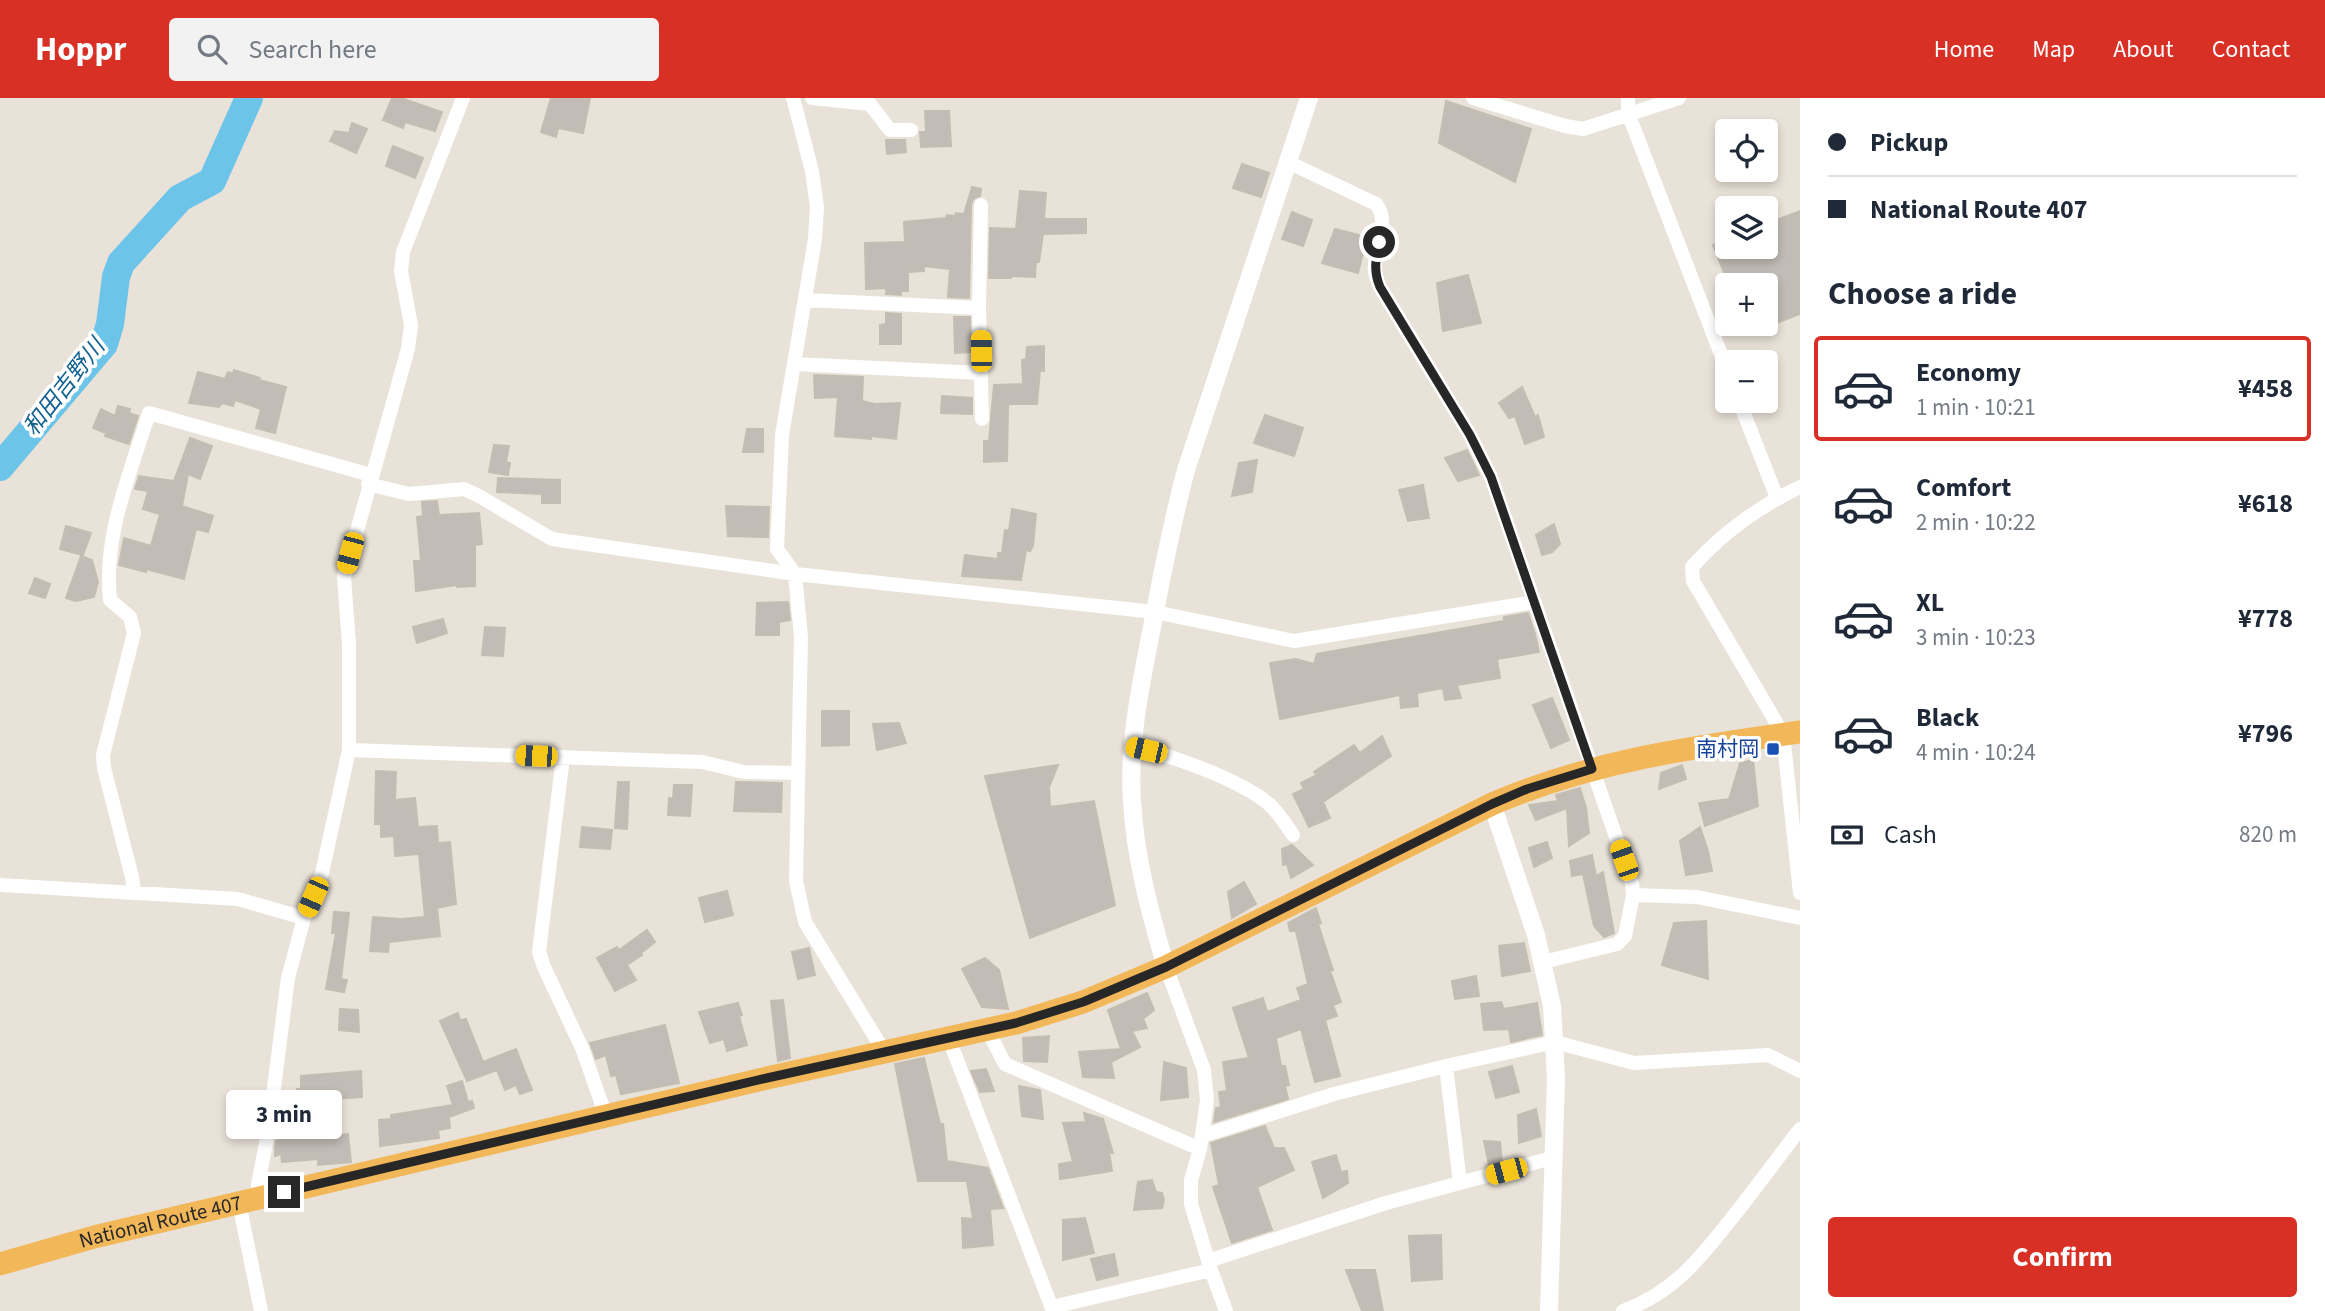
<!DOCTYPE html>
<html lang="en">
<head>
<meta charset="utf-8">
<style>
  :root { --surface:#fff; --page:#f2f2f3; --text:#1f2937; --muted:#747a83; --line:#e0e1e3; --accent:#d93025 }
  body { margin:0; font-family:"Source Sans 3","Noto Sans JP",sans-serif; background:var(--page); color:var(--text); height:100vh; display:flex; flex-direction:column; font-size:26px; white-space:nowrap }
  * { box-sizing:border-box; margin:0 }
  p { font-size:23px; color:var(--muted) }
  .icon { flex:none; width:38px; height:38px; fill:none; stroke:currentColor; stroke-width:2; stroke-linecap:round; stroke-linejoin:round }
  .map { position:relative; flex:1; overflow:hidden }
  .drawer { display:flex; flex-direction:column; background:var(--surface); width:525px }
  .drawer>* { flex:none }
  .hud { display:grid; align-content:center; height:154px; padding:0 28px; background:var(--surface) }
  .buttons { position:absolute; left:1715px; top:21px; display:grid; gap:14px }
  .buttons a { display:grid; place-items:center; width:63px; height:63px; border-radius:7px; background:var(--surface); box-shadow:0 4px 10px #0003; font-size:35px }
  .end { position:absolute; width:32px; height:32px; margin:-16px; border:9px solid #272727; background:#fff; box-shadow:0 0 0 4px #fff }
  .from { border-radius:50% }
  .bubble { position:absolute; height:49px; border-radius:7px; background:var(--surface); box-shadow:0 4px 10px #0003; font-size:23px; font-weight:700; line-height:49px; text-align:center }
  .car { position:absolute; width:21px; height:42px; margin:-21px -10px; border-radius:9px; box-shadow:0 0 5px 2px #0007; background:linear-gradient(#f5c518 24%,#345 0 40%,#f5c518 0 76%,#345 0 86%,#f5c518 0) }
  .hud b { display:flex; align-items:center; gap:24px; height:66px; font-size:26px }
  .hud b+b { border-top:2px solid var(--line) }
  .hud i { width:18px; height:18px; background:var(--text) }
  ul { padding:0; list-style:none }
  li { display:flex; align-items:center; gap:21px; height:105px; margin:0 14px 10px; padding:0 14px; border:4px solid transparent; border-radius:7px }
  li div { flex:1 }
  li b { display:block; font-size:26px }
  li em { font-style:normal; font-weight:700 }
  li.current { border-color:var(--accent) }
  li>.icon { width:63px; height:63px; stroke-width:1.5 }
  h2 { padding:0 28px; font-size:32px; line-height:84px }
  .pay { display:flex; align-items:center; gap:18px; height:77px; padding:0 28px; font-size:26px }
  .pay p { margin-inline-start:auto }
  .button { display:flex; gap:14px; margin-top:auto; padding:14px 28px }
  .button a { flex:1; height:80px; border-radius:7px; background:var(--accent); color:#fff; font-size:28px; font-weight:700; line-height:80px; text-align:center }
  header { display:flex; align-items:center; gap:42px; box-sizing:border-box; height:98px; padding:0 35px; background:var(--accent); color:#fff }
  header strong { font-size:33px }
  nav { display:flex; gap:38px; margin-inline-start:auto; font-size:24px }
  .search { width:490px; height:63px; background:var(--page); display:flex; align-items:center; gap:18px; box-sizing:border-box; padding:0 24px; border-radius:7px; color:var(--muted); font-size:26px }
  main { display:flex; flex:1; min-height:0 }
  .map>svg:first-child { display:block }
</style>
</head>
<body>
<header>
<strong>Hoppr</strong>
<div class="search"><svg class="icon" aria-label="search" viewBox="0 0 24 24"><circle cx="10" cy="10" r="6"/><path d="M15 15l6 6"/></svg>Search here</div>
<nav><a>Home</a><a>Map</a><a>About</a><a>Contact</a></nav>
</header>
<main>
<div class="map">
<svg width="1800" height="1213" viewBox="0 0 1800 1213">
  <rect width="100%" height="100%" fill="#e9e2d8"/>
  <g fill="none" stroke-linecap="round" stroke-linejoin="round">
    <path stroke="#6dc4e9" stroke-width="28" d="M0,369L104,246L110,226L116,179L121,165L180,100L212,83L249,0"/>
  </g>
  <path fill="#c1bcb5" stroke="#c4beb2" stroke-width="2" d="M392,0H401L442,14L435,33L405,24L403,30L383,22Z
    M551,0H590L583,35L558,30L556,39L541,34Z
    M1446,3L1531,31L1515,84L1439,45Z
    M925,13H949L951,48L921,49L920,34H926Z
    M352,25L367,31L356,55L330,43L335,33L349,35Z
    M886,42H905L906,54L887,56Z
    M393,48L423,60L415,80L386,68Z
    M1242,66L1269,75L1261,99L1233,90Z
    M972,89L981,91L980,98L973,101L971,107L969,200L948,199L950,171L924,168V173L908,174V193H901V197L886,196V190L866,191L865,145L905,144L904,124L946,120L947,117L955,118L956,115L964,116Z
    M1020,93L1046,95L1044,121H1086V135L1043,136L1039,164H1036L1035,179L1012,178L1011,180H989L990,130L1016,131Z
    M1800,113V216L1766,229V187H1729L1713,147L1727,141V149H1766V126Z
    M1292,114L1312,122L1303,148L1282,141Z
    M1335,131L1367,139L1358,175L1322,165Z
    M1468,177L1481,225L1443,233L1437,185Z
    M886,215L901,216V246H880V227L886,226Z
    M954,219H970L971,254L955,255Z
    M1044,248V273L1040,272L1037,306H1009L1008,308L1007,363L984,364V343H989L994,287L1023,286L1022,262L1026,261L1027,249Z
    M234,272L260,280L259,282L286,289L275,335L256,330L261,311L235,302L233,308L222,305L219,309L189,305L198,274L225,281L228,274L233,276Z
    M814,277L863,279L862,303L875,306L900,305L896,341L871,338V341L835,338L838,299L815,300Z
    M1522,289L1535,319L1538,317L1544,339L1525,346L1515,318L1509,320L1499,305Z
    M942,298L972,300V316L941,315Z
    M118,308L130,311L129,315L138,318L129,346L105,338L106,335L93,330L101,311L115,318Z
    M1265,317L1303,330L1294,358L1254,345Z
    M747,331H763V354H743Z
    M190,340L212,348L200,381L188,376L182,408L213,418L208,434L196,431L184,481L146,471V474L119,467L124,440L151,448L160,416L143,411L148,393L135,391L139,378L174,383Z
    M494,347L509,348L506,364L510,365L508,377L489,374Z
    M1467,352L1479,377L1458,383L1445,360Z
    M1257,362L1252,394L1232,398L1239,365Z
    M498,380L560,382V405H542V396L497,394Z
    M1423,387L1429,420L1408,423L1399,392Z
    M437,403L439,417L479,415L482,446L475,447V488L457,489V487L416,493L414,463H421L417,419L423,418L422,404Z
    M726,408L769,409L768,439L728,438Z
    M1012,411L1036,416L1033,448L1030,453L1026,452L1021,482L962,478L965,457L998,461V455H1002L1005,432L1009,433Z
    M1554,426L1560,446L1552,454L1542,457L1536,437Z
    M66,428L91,435L83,457L60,451Z
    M81,458L92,462L98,484L94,499L76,503L66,500Z
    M35,480L50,486L45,500L29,495Z
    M788,504L790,522L779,524V537H756L757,505Z
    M1528,515L1535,536L1539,554L1497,561L1500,580L1457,587L1461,600L1445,602L1443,590L1417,595L1418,608L1401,610L1400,597L1280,621L1270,565L1296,561L1314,566L1317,556L1504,523V519Z
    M443,521L447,535L417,545L413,529Z
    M485,529L505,530L503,558L482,557Z
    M1552,600L1569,642L1551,650L1533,607Z
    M822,613H849V647L822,648Z
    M899,625L906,645L877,652L873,626Z
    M1382,638L1391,658L1323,704L1330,720L1309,729L1293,696L1304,691L1301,685L1317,677L1314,674L1354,647L1360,655Z
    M1753,662L1758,708L1705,728L1699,705L1729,701L1740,665Z
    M1058,667L1049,689L1050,709L1094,703L1115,807L1030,840L985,678Z
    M1682,667L1686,681L1659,691L1661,675Z
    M376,673L396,674L395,702L415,700L418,729L437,728L438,745L450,744L456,806L437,810L440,838L389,844L388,854L370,853L373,819L401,821L425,819L419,756L395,758L394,738L381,739V726H375Z
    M618,684H629L627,731L615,730Z
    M736,684L782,685L781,714L734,713Z
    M674,687H692L690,718L668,717L669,700L673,701Z
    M1580,690L1586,710L1589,735L1569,748L1567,710L1536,722L1529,707L1558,703L1556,697Z
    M582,729L612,732L610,751L580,749Z
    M1700,729L1708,753L1712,773L1686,777L1680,743Z
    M1547,744L1552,760L1534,769L1529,750Z
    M1292,747L1313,767L1291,780L1287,766L1283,767L1282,751Z
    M1592,757L1596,778L1603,774L1614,835L1604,839L1594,828L1583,776L1572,778L1570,763Z
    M1244,784L1256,806L1232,820L1228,794Z
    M727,793L733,817L705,824L699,800Z
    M1316,810L1321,825L1318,826L1333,872L1330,873L1341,904L1333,907L1337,918L1325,922L1340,978L1315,984L1301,931L1276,940L1281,968H1285L1289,987L1285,988L1288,1001L1214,1024L1216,1010L1221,1009L1219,994L1227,993L1223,964L1249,960L1233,910L1263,900L1267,914L1301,902L1297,890L1308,886L1296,833H1290L1288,825Z
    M334,814L349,815L341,881L347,882L344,894L326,891L336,835H332Z
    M1706,823L1708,881L1662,867L1674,825Z
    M647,832L655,844L641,855L642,857L627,867L636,882L615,893L597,860L617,849L619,852Z
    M1524,845L1530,873L1502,878L1499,848Z
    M809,850L815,877L798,881L792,854Z
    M985,860L999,872L1008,911L982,909L962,871Z
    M1476,878L1479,898L1455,901L1452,883Z
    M1147,895L1154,912L1143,921L1147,930L1132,933L1140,949L1111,964L1114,980L1083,979L1079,954L1121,951L1108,912Z
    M783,902L790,960L778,963L771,903Z
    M1501,904L1504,911L1537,905L1542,937L1511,944L1509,931L1484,932L1481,906Z
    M738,905L742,917L739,918L747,947L727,953L724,941L710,945L699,914Z
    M340,911L358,912L359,934L339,932Z
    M458,915L460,922L466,921L483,964L516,951L532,992L520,996L516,987L505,992L497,972L467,983L440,923Z
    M665,927L679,985L621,996L616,977L611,978L606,957L596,961L590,945Z
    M1049,938L1047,964L1024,963L1023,940Z
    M924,960L940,1026H943L947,1063L988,1070L1003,1110L990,1111L993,1147L963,1150L962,1120L973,1121L967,1083H918L895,966Z
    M1164,964L1186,970L1188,999L1161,1002Z
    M1512,968L1519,994L1496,1000L1489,974Z
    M986,971L994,993L980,994L971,973Z
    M361,973L362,999L331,1001V1038L348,1036L351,1064L318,1067V1061L282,1064L281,1056L275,1058V1050L276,1043L280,1042L279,1025L300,1023L297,991H301V978Z
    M462,983L468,1004L472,1003L474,1010L449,1019L450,1030L438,1032L439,1040L380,1048L379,1022L391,1021V1017L453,1007L447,988Z
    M1019,988L1040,992L1043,1021L1022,1018Z
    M1536,1011L1541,1038L1519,1045L1518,1017Z
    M1084,1015L1103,1021L1113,1055L1109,1054L1112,1073L1060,1081L1059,1066L1073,1064L1063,1025L1086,1024Z
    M1265,1028L1274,1050H1284L1294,1072L1257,1089L1272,1132L1232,1145L1213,1089L1219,1087L1211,1045Z
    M1484,1043L1500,1044L1502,1064L1489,1067Z
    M1336,1057L1341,1074L1347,1073L1348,1085L1323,1100L1312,1064Z
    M1152,1082L1156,1094L1162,1095L1164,1102L1162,1110L1134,1112L1138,1084Z
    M1085,1120L1094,1155L1063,1162V1122Z
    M1441,1137L1442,1181L1412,1183L1409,1138Z
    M1114,1156L1118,1177L1097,1182L1091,1161Z
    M1346,1172H1375L1383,1213H1362Z"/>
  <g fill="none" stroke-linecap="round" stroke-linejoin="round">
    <path stroke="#fff" stroke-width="14" d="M793,0L812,73L817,109L815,141L782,337L777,451L795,476L801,539L796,783L805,824L885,955
      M812,0L870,6L890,32H911
      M1473,0L1565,28L1583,31L1679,0
      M1628,0V15L1727,272
      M1288,64L1376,106C1390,123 1376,147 1375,167C1374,175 1377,182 1380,189L1470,337L1491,379L1632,785L1633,797L1625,838L1617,846L1543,864
      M981,107L979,210L982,321
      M805,202L979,210
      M794,266L981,275
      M1739,303L1777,400
      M368,386L409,396L464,391L479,398L552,441L795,476L1155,514L1294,543L1535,504
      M1800,389C1758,409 1723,434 1692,469L1693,483L1783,636L1800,795
      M1132,648C1172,658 1237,680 1269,706C1278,714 1286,727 1293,737
      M349,652L702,664L744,674L798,675
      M563,659L539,854L544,869L582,950L606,1018
      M0,787L238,801L304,820
      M134,793L132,779L104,670L103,657L134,535L130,519L110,502C103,438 130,376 149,315L371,377
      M1633,797L1697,799L1800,820
      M1166,869L1204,972L1207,1002L1200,1051L1191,1082V1106L1211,1172L1226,1213
      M987,931L1005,966L1200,1051
      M949,941L1053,1213
      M1446,968L1460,1085
      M1202,1038L1334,996L1446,968L1555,944L1634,965L1768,957L1800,973
      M259,1100L258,1087L269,1029L288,880L304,820L322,775L349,652V546L344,479L408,251L411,227L401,173L403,154L463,0
      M239,1105L261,1213
      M1208,1163L1386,1105L1552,1060
      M1052,1209L1211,1172
      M1623,1213C1672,1195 1697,1164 1728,1125C1753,1094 1776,1062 1800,1031"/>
    <path stroke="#fff" stroke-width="18" d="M1492,706L1536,837L1552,908L1556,980L1549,1213
      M1166,869C1150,815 1135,759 1132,703C1128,644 1141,586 1152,529C1162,476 1172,424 1186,372L1309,0"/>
    <path stroke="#f2b758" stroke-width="23" id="s1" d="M0,1166L94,1139L767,980L1016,925L1083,904L1166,869L1492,706C1592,663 1692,649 1800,634"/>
  </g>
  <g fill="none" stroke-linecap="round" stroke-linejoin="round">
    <path stroke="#272727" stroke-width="9" d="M284,1094L767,980L1016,925L1083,904L1166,869L1492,706L1527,691L1592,671L1491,379L1470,337L1380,189C1373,173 1376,161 1379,144"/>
  </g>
  <rect fill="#1a4fb4" stroke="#fff" stroke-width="2.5" x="1766" y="644" width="14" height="14" rx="3.5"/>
  <g text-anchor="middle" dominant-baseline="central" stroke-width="7" stroke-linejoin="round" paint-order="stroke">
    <g font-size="21" fill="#164399" stroke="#fff" text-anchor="end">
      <text x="1759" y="651">南村岡</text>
    </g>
    <g font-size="21" fill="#272727" stroke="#fff">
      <text stroke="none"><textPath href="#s1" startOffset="166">National Route 407</textPath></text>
    </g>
    <g font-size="23" font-style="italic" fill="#116190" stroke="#fff">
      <text transform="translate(64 289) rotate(-52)">和田吉野川</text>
    </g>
  </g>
</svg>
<div class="buttons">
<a><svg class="icon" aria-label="locate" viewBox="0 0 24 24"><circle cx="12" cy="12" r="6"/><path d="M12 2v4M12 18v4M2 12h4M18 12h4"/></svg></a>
<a><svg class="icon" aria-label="layers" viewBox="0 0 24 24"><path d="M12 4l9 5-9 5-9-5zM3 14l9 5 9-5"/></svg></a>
<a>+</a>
<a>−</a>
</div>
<i class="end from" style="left:1379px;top:144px"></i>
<i class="end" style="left:284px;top:1094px"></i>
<div class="bubble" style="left:226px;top:992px;width:116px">3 min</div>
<i class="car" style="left:981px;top:253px;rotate:359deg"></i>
<i class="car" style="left:350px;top:455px;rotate:195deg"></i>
<i class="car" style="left:1146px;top:652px;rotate:283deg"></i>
<i class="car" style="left:536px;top:658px;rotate:272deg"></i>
<i class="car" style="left:1624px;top:762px;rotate:341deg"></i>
<i class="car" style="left:313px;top:799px;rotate:204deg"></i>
<i class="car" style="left:1506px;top:1073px;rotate:255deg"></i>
</div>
<section class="drawer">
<div class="hud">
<b><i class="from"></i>Pickup</b>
<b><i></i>National Route 407</b>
</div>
<h2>Choose a ride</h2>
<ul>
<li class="current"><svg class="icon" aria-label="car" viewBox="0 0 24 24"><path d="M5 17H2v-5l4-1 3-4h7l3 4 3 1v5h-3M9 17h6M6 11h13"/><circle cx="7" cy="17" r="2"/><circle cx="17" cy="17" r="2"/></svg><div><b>Economy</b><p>1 min · 10:21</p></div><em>¥458</em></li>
<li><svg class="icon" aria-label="car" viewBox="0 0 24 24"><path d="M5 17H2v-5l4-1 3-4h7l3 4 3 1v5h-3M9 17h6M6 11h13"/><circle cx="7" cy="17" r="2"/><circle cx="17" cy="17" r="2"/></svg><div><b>Comfort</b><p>2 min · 10:22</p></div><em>¥618</em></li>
<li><svg class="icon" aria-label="car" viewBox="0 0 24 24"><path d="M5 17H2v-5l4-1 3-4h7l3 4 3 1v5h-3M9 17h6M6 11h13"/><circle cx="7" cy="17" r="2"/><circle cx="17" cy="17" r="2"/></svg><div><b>XL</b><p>3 min · 10:23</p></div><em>¥778</em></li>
<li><svg class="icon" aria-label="car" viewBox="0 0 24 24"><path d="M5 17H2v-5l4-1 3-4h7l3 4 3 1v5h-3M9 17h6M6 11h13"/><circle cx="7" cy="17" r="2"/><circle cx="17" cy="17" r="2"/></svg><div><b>Black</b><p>4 min · 10:24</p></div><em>¥796</em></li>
</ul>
<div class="pay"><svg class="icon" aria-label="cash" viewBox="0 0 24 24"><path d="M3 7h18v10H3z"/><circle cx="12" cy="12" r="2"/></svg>Cash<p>820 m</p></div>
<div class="button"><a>Confirm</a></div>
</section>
</main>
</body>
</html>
